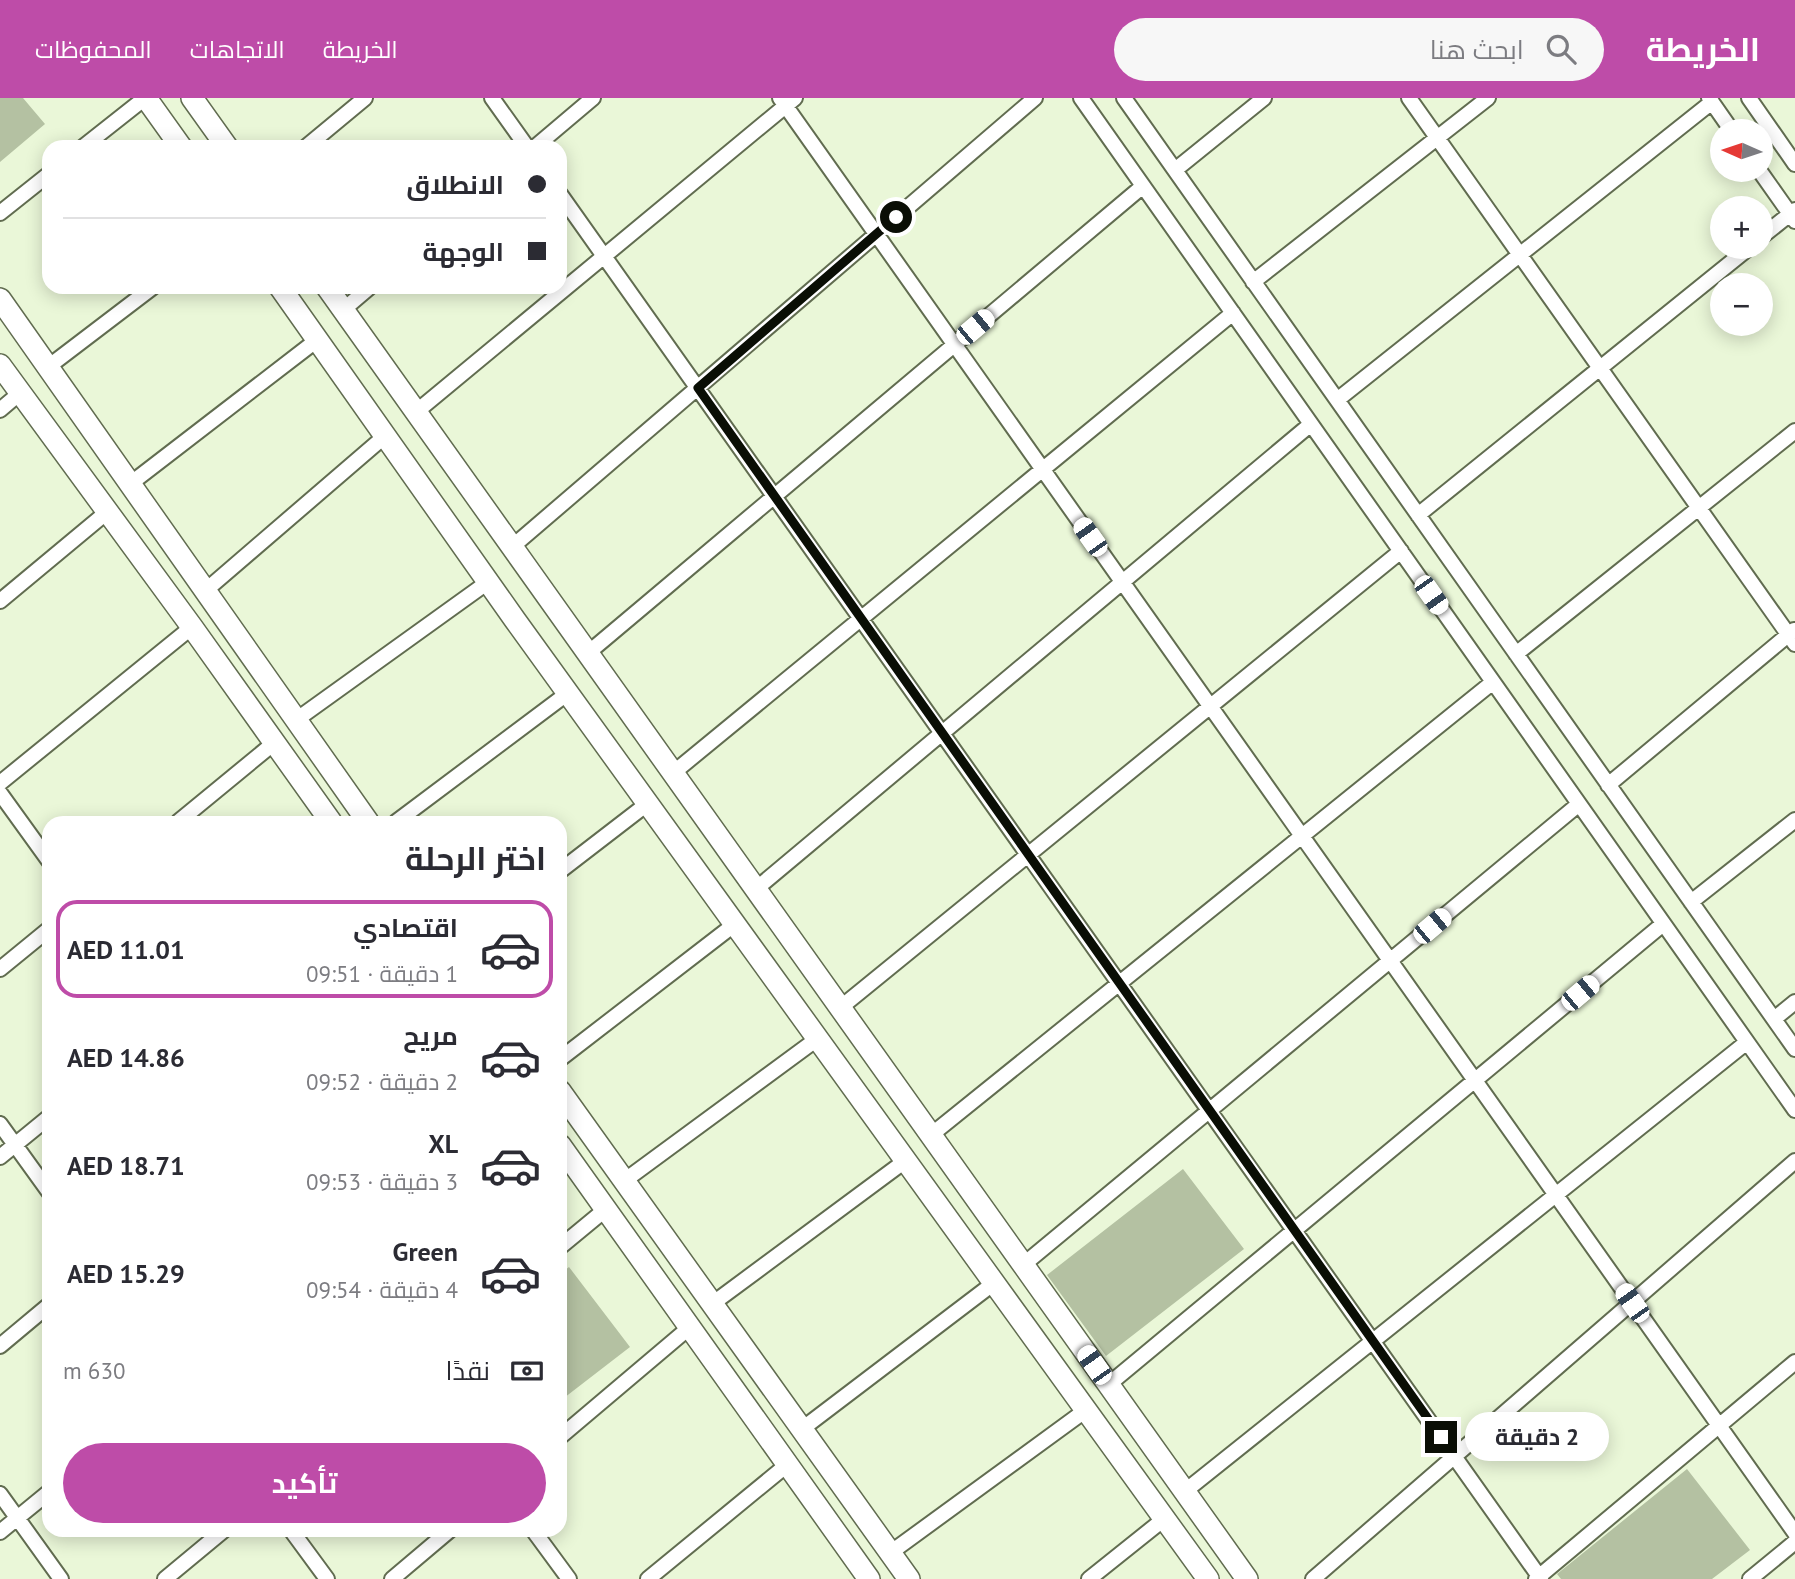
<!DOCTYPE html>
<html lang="ar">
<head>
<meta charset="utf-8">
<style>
  :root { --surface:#fff; --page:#f7f7f7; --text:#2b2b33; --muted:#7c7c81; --line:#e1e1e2; --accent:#be4ca8 }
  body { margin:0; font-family:"PT Sans",Cairo,sans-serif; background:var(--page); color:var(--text); direction:rtl; height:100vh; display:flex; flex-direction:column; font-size:26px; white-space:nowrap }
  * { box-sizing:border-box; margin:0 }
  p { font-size:23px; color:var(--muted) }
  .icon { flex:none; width:38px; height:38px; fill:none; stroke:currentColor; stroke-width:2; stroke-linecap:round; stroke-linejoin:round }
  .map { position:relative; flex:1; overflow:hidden; direction:ltr }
  .drawer { position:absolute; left:42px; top:718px; width:525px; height:721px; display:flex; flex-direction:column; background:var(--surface); border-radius:21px; box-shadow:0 4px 18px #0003; direction:rtl }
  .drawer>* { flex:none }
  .banner { position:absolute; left:42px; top:42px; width:525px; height:154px; border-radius:21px; box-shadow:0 4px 18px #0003; direction:rtl; display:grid; align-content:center; height:154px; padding:0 21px; background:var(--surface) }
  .needle { width:46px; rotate:273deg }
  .controls { position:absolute; left:1710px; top:21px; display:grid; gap:14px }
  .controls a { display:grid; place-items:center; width:63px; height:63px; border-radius:50%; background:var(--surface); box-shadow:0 4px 18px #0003; font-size:35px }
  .end { position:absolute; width:32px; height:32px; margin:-16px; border:9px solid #0a0e05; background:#fff; box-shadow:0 0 0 4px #fff }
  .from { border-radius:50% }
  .bubble { position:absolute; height:49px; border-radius:24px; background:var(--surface); box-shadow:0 4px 18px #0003; font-size:23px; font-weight:700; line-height:49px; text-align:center; direction:rtl }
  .car { position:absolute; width:21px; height:42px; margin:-21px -10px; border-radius:9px; box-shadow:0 0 5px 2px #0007; background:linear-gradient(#fff 24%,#345 0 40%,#fff 0 76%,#345 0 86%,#fff 0) }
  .banner b { display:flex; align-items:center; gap:24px; height:66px; font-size:26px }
  .banner b+b { border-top:2px solid var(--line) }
  .banner i { width:18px; height:18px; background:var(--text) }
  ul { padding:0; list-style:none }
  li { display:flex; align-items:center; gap:21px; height:98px; margin:0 14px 10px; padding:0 7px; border:4px solid transparent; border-radius:21px }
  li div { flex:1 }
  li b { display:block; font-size:26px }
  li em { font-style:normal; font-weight:700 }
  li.selected { border-color:var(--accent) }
  li>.icon { width:63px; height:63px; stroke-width:1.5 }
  h2 { padding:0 21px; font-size:32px; line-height:84px }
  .pay { display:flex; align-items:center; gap:18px; height:77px; padding:0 21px; font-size:26px }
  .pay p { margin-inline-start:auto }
  .primary-button { display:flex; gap:14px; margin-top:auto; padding:14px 21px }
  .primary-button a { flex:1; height:80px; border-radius:42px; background:var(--accent); color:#fff; font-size:28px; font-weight:700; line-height:80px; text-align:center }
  header { display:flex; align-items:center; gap:42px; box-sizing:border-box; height:98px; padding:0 35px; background:var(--accent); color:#fff }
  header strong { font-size:33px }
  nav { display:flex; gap:38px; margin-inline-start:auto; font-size:24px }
  .search { width:490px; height:63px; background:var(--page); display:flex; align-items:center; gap:18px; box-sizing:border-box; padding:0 24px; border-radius:38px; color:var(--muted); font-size:26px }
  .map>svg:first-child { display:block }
</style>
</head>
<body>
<header>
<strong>الخريطة</strong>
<div class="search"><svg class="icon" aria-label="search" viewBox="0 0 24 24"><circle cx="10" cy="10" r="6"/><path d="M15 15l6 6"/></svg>ابحث هنا</div>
<nav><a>الخريطة</a><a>الاتجاهات</a><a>المحفوظات</a></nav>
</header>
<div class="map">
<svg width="1795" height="1481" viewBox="0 0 1795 1481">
  <rect width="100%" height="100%" fill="#eaf7d8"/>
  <path fill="#b4c1a2" d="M0,0H23L45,26L0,64Z
    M1183,1071L1244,1151L1106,1258L1047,1177Z
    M569,1169L630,1249L560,1303V1176Z
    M1687,1371L1750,1452L1712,1481H1561L1557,1476Z"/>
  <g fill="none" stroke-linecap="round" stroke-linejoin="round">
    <g stroke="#616c50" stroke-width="18">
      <path id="street" d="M492,0L527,49
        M780,0L1795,1435
        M1081,0L1795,1012
        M1124,0L1795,951
        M1409,0L1795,546
        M1709,0L1732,33
        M1749,0L1795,66
        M83,49L145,0
        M306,49L365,0
        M535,49L593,0
        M1175,72L1264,0
        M1759,72L1795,123
        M560,96L1541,1481
        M0,115L49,76
        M1760,140L1795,112
        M1253,184L1488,0
        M343,212L370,189
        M48,269L153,189
        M1337,302L1712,4
        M0,312L20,295
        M416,314L795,0
        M130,386L317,242
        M1418,417L1750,149
        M512,449L1035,0
        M205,493L385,338
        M0,503L107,414
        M588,555L1143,88
        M1516,556L1795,333
        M296,622L488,484
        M673,675L1233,215
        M0,685L192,529
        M1608,687L1794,532
        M0,695L49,763
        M178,724L274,645
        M396,724L568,595
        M560,773L647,706
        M756,791L1311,326
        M1691,804L1795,722
        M0,871L49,831
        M840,910L1401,453
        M1774,921L1795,904
        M560,961L735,826
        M0,1026L49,1094
        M931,1037L1493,584
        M0,1059L49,1019
        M624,1083L817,941
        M560,1149L606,1111
        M1023,1167L1579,706
        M712,1206L905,1063
        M0,1248L49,1207
        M1108,1287L1663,826
        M802,1331L994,1185
        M560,1339L690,1229
        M1184,1394L1747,944
        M0,1396L61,1481
        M291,1432L327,1481
        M533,1432L569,1481
        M0,1434L49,1394
        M890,1455L1086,1312
        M165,1481L224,1432
        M392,1481L450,1432
        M648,1481L788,1366
        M1089,1481L1164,1421
        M1313,1481L1795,1063
        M1536,1481L1795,1264
        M1750,1481L1795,1444"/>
    </g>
    <g stroke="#616c50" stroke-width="24">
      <path id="secondary" d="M146,0L181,49
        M192,0L227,49
        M280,189L515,522L1208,1481
        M327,189L1247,1481
        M0,201L368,724
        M0,267L192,529L331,724
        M560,993L909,1481
        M560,1047L869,1481"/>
    </g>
    <use href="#street" stroke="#fff" stroke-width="14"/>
    <use href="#secondary" stroke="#fff" stroke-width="21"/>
  </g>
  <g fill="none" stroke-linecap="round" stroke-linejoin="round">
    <path stroke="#0a0e05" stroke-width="9" d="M896,119L698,290L1441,1339"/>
  </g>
</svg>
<div class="controls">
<a><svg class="needle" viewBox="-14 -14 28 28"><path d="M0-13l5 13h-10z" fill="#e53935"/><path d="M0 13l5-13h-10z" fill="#7c7c81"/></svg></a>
<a>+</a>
<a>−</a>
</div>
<i class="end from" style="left:896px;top:119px"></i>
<i class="end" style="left:1441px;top:1339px"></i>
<div class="bubble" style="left:1465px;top:1314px;width:144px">2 دقيقة</div>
<i class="car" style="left:975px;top:229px;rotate:50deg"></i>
<i class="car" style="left:1090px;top:439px;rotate:325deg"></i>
<i class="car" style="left:1431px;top:497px;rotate:145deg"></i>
<i class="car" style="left:1432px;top:828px;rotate:50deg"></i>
<i class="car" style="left:1580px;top:895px;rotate:50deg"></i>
<i class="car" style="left:1632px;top:1205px;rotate:325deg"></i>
<i class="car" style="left:1094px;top:1267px;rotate:325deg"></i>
<div class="banner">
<b><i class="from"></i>الانطلاق</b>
<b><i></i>الوجهة</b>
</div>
<section class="drawer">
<h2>اختر الرحلة</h2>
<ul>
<li class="selected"><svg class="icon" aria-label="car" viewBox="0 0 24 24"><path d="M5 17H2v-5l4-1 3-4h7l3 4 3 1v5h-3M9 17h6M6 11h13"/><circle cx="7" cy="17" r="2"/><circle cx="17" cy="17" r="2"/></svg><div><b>اقتصادي</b><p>1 دقيقة · 09:51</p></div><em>AED 11.01</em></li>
<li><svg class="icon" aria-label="car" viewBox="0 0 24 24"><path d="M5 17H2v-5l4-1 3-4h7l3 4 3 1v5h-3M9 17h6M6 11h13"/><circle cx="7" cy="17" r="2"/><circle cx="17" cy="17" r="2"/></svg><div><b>مريح</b><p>2 دقيقة · 09:52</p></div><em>AED 14.86</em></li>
<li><svg class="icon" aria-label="car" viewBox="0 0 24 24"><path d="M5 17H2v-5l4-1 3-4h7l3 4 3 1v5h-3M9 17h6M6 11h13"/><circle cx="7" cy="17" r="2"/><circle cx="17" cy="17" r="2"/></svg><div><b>XL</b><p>3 دقيقة · 09:53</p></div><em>AED 18.71</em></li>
<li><svg class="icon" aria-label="car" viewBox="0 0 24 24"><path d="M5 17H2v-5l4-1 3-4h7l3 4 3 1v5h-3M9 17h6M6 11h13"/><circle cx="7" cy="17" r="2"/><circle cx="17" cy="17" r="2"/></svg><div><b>Green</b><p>4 دقيقة · 09:54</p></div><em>AED 15.29</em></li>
</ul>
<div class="pay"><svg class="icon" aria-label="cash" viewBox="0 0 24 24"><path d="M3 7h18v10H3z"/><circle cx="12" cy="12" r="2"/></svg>نقدًا<p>630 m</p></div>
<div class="primary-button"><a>تأكيد</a></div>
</section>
</div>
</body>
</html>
